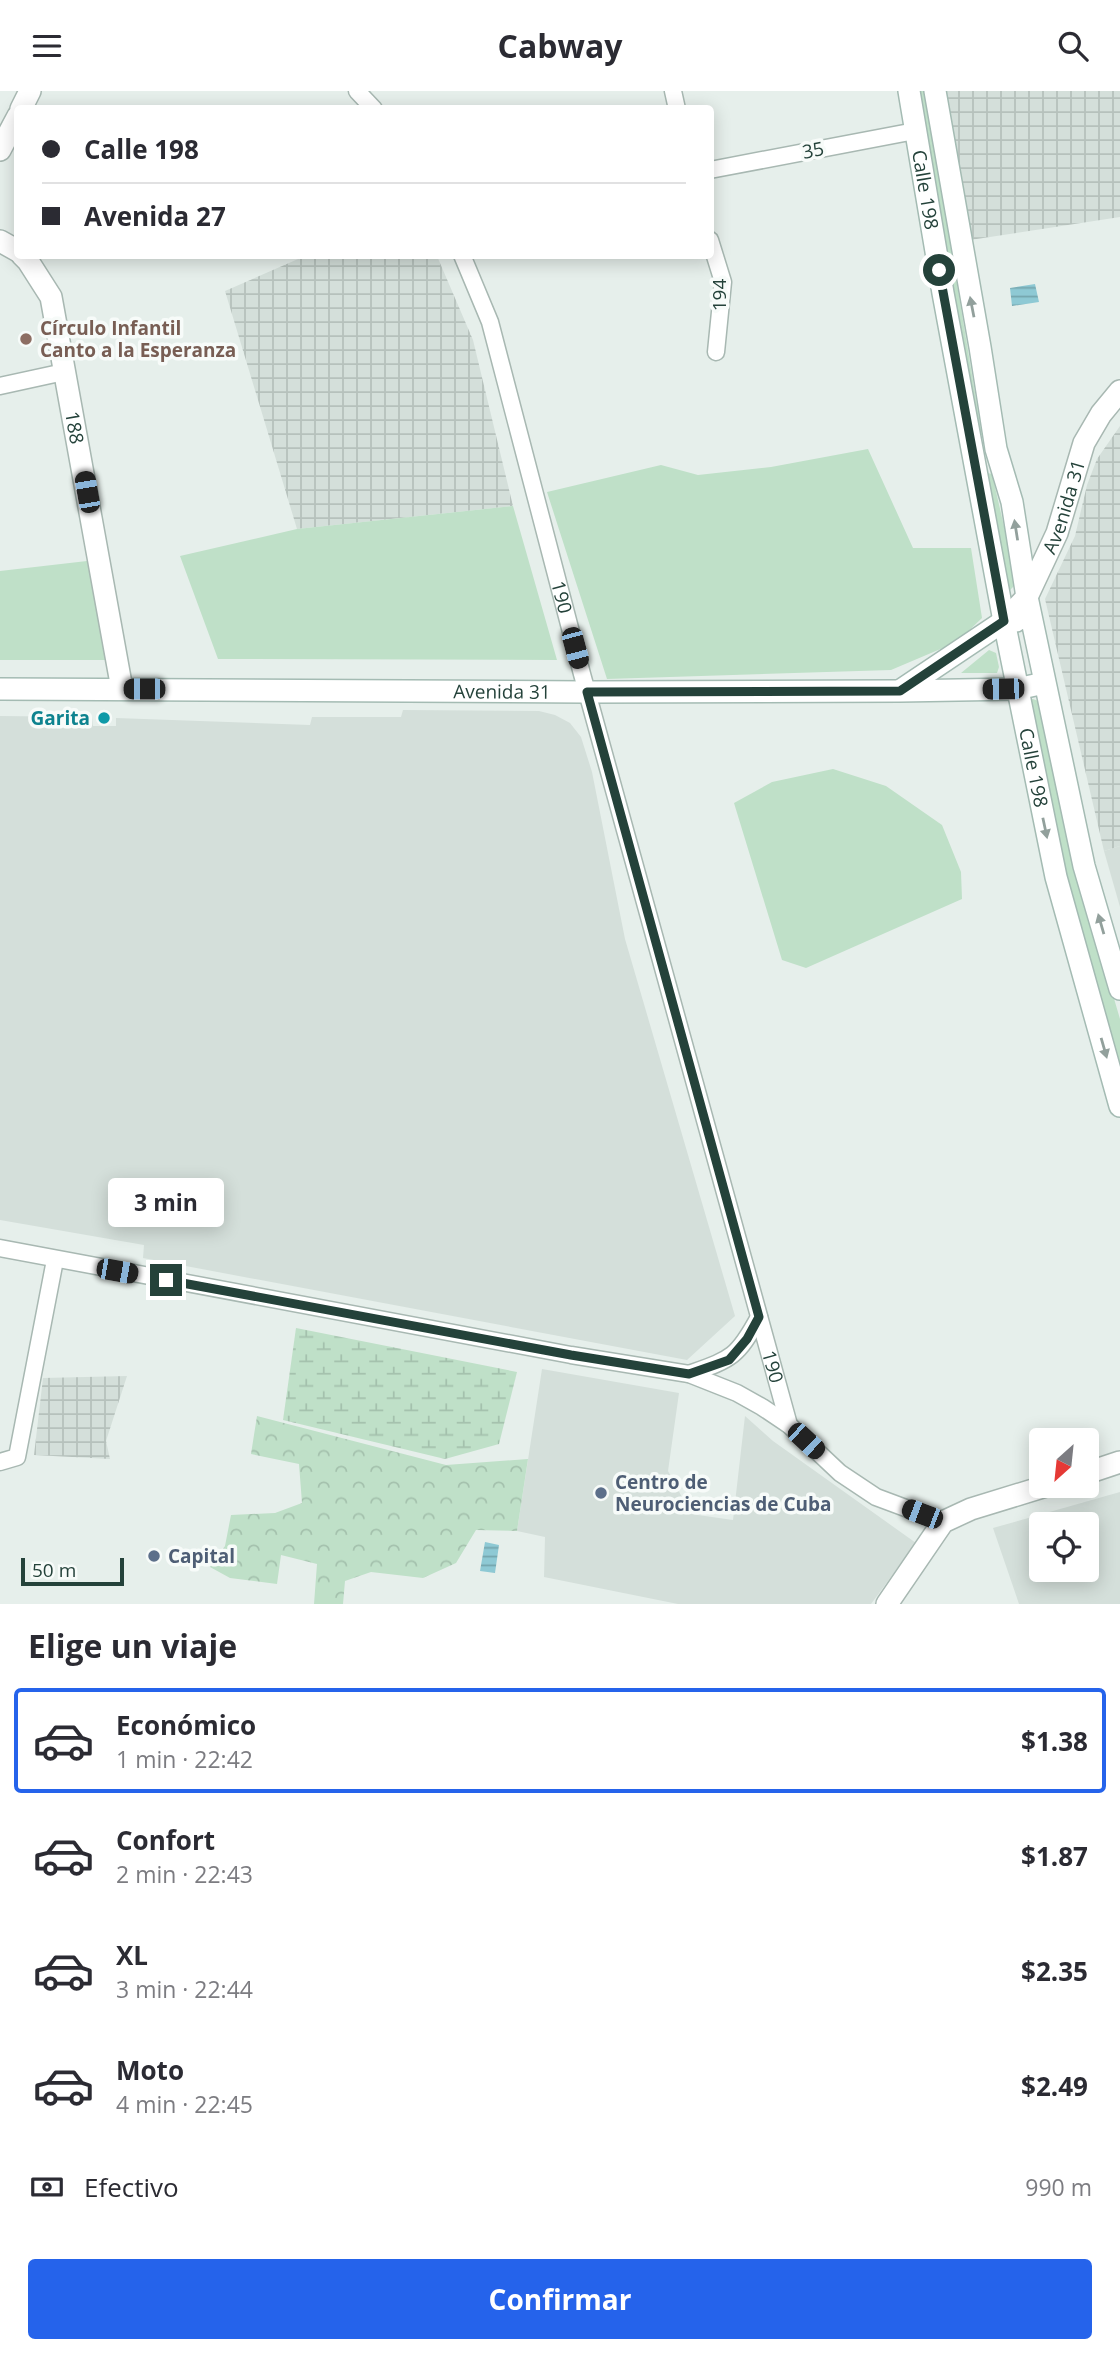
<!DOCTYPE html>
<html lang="es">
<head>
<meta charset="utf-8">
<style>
  :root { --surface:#fff; --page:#f2f2f3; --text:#2b2b33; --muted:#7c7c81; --line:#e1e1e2; --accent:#2563eb }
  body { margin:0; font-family:"Open Sans",sans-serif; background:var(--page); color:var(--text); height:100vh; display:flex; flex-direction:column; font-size:26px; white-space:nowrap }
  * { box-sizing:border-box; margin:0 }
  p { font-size:23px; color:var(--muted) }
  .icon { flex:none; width:38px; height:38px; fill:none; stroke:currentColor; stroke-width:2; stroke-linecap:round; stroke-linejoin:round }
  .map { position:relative; height:1513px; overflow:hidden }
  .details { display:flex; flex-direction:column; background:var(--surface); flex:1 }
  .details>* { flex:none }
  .guide { position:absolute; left:14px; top:14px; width:700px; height:154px; border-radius:7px; box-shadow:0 4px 18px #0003; display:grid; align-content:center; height:154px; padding:0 28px; background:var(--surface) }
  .needle { width:46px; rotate:207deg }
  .tools { position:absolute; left:1029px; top:1337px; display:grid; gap:14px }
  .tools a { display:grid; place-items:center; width:70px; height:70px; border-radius:7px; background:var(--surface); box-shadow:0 4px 18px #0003; font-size:35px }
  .scale { position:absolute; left:21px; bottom:18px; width:103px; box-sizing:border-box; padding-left:7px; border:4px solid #24423a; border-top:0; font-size:19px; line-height:24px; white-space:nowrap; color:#24423a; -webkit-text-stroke:5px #f7fbf9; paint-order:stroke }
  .end { position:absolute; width:32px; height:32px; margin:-16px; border:9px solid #24423a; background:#fff; box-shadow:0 0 0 4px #fff }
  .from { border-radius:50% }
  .bubble { position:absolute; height:49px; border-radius:7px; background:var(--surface); box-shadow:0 4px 18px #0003; font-size:23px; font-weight:700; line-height:49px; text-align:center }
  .car { position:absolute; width:21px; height:42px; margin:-21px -10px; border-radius:9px; box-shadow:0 0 5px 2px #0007; background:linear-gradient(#222 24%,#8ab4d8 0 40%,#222 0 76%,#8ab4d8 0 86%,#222 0) }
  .guide b { display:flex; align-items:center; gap:24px; height:66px; font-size:26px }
  .guide b+b { border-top:2px solid var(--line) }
  .guide i { width:18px; height:18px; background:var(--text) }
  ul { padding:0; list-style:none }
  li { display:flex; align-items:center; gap:21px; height:105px; margin:0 14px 10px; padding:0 14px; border:4px solid transparent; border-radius:7px }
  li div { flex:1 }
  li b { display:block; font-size:26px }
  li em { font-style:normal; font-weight:700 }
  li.current { border-color:var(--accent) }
  li>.icon { width:63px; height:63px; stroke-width:1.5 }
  h2 { padding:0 28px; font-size:32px; line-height:84px }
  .pay { display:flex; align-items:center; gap:18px; height:77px; padding:0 28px; font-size:26px }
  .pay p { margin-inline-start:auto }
  .primary-button { display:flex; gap:14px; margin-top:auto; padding:14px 28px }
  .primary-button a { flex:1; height:80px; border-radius:7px; background:var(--accent); color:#fff; font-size:28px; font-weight:700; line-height:80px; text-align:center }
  header { display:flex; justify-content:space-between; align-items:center; height:91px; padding:0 28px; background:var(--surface); font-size:32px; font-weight:700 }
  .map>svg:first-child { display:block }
</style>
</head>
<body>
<header><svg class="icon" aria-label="menu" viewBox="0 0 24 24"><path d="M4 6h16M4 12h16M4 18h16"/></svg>Cabway<svg class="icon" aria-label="search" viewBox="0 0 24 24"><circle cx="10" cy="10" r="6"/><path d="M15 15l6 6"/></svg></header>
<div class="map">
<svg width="1120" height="1513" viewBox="0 0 1120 1513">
  <defs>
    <pattern id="industrial-grid" width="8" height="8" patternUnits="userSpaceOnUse" patternTransform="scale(1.75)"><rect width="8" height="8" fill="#d4dfda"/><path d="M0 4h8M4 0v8" fill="none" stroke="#b6c1bc"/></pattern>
    <pattern id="forest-crowns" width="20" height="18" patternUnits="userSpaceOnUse" patternTransform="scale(1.75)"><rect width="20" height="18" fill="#bfe0c8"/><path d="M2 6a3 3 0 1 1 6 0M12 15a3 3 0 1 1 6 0" fill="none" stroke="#a4c1ad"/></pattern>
    <pattern id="wetland-marsh" width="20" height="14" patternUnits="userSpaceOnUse" patternTransform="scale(1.75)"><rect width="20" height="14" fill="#bfe0c8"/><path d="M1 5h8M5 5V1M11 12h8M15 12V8" fill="none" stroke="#a4c1ad"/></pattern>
    <pattern id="water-rules" width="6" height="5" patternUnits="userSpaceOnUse" patternTransform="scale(1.75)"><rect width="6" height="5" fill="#8ec9d4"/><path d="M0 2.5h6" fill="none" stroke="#74a5ad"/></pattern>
  </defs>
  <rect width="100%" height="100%" fill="#e6efeb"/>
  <path fill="#d4dfda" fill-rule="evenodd" d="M403,619L539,620L555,624L570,632L581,646L592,681L625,848L735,1225L687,1269L143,1167L144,1154L0,1129V625L92,626L93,635H116V627L310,634L312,626H401Z
    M1120,755V816L1104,760Z
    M542,1278L679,1302L668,1380L691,1423L733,1429L745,1325L773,1350L916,1452L871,1513H678L544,1486L545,1446L517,1440Z
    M1120,1401V1513H1019L993,1437ZM1087,1433V1479H1041V1433Z"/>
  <path fill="url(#industrial-grid)" d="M945,0H1120V126L970,149Z
    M305,165H437L473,249L513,415L297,438L225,200Z
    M1120,335V755L1104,760L1045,508L1075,445L1087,394L1097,368Z
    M127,1285L106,1350L110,1368L34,1364L43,1287Z"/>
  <path fill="#bfe0c8" d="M920,0H925L982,344H978Z
    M868,358L913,457H971L982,527L957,551L891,579L607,588L547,401L661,374L698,384L771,376Z
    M988,382L992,383L1017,492L1010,499L1007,497Z
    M513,415L557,569L218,568L180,465L297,438Z
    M87,470L107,569H0V480Z
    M989,559L996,562L999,576L997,582H961Z
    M1033,608L1041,611L1076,778L1120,928V985L1063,780L1028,609Z
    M833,678L886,695L942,734L961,781L962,808L806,877L782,869L734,712L772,691Z"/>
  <path fill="url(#forest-crowns)" d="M257,1325L446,1374L528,1368L517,1440L476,1439L456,1472L423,1487L371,1481L345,1490L343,1513H314L317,1473L281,1464L277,1493L230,1487L210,1476L225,1455L231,1424L275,1422L302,1412L299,1373L251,1363Z"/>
  <path fill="url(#wetland-marsh)" d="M296,1237L517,1281L499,1353L445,1368L283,1329Z"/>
  <path fill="url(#water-rules)" d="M1035,193L1039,211L1012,215L1010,197Z
    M485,1451L499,1454L495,1482L480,1480Z"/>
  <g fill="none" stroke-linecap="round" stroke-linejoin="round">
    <g stroke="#a8b8b2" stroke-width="19">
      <g id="minor">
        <path d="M357,0L374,18"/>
        <path d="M673,0L677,18"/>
        <path d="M710,79L915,40"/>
        <path d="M710,149L723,191L716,261"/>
        <path id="s1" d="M462,164L490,231L582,583L789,1334"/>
        <path d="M0,295L64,281"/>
        <path d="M0,1157L571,1264L689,1283L737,1302L762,1316L789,1334L840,1382L876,1406L943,1431"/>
        <path d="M689,1283C731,1268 737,1267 759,1226"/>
        <path d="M0,1371L17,1366L55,1169"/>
      </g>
    </g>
    <g stroke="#a8b8b2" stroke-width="24">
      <g id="tertiary">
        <path d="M21,18L30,0"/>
        <path d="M0,59L18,25"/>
        <path d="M0,150L18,160"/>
        <path id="s2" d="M22,164L28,170L51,206L122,598"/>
        <path id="s3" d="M1004,530L1027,506L1057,442L1084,352L1101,323L1120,300"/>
        <path d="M1087,1382L1120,1371"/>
        <path d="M887,1513L943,1431L971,1418L1046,1395"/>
      </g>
    </g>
    <g stroke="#a4bbb3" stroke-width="24">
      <g id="secondary">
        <path id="s4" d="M909,0L943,202L1004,530L1056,786L1120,1015"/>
        <path d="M935,0L980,256L996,358L1012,411L1027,506L1084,775L1120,898"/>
        <path id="s5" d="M0,598L587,601L900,600L1017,598L1044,592"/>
        <path d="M901,599L1004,530H1016"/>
      </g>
    </g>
    <use href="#minor" stroke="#fff" stroke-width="16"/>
    <use href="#tertiary" stroke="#fff" stroke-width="21"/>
    <use href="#secondary" stroke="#fff" stroke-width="21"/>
  </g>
  <defs><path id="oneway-solid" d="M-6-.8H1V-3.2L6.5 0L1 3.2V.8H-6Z" transform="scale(1.75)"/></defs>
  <g fill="#92a09c">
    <use href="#oneway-solid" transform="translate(972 216) rotate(-101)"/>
    <use href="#oneway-solid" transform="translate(1016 439) rotate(-99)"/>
    <use href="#oneway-solid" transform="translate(1045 737) rotate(78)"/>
    <use href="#oneway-solid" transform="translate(1101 833) rotate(-106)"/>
    <use href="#oneway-solid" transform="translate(1104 957) rotate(74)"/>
  </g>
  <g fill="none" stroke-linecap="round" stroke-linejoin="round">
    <path stroke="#24423a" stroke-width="9" d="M166,1189L571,1264L689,1283L729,1269L747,1248L759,1226L587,601L900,600L1004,530L939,179"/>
  </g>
  <circle fill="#8d6e63" stroke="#f7fbf9" stroke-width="2.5" cx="26" cy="248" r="7"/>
  <circle fill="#0f9aa8" stroke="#f7fbf9" stroke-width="2.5" cx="104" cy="627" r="7"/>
  <g fill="#5c6f8a" stroke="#f7fbf9" stroke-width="2.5">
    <circle cx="601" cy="1402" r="7"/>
    <circle cx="154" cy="1465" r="7"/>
  </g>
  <g text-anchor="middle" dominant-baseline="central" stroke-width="7" stroke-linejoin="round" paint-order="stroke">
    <g font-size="19" fill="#24423a" stroke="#f7fbf9">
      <text transform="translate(813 59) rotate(-11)">35</text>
      <text stroke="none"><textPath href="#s4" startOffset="100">Calle 198</textPath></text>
      <text transform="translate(719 204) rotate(-90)">194</text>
      <text stroke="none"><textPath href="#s2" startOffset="184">188</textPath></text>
      <text stroke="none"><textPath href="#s3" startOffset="131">Avenida 31</textPath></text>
      <text stroke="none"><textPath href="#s1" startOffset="357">190</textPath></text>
      <text stroke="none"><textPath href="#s5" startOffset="502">Avenida 31</textPath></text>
      <text stroke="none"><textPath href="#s4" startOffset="688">Calle 198</textPath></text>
      <text stroke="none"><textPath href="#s1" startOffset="1155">190</textPath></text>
    </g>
    <g font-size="19" font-weight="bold" fill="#785e54" stroke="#f7fbf9" text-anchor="start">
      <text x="40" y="237">Círculo Infantil<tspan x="40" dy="22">Canto a la Esperanza</tspan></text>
    </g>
    <g font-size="19" font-weight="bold" fill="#0d838f" stroke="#f7fbf9" text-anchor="end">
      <text x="90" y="627">Garita</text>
    </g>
    <g font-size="19" font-weight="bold" fill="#4e5e75" stroke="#f7fbf9" text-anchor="start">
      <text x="615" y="1391">Centro de<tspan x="615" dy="22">Neurociencias de Cuba</tspan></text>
      <text x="168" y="1465">Capital</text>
    </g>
  </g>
</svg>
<div class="tools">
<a><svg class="needle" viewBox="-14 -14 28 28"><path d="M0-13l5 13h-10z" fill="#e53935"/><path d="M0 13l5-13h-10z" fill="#7c7c81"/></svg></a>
<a><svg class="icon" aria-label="locate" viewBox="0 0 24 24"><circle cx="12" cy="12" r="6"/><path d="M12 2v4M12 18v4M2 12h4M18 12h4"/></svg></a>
</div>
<div class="scale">50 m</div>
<i class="end from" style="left:939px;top:179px"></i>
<i class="end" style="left:166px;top:1189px"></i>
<div class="bubble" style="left:108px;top:1087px;width:116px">3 min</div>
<i class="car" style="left:87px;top:401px;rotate:350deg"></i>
<i class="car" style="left:575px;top:557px;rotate:165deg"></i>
<i class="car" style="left:144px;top:598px;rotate:270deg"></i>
<i class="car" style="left:1003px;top:598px;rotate:269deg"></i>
<i class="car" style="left:117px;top:1180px;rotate:100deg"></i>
<i class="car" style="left:806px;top:1350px;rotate:133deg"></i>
<i class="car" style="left:922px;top:1423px;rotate:291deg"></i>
<div class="guide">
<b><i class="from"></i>Calle 198</b>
<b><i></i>Avenida 27</b>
</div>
</div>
<section class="details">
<h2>Elige un viaje</h2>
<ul>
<li class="current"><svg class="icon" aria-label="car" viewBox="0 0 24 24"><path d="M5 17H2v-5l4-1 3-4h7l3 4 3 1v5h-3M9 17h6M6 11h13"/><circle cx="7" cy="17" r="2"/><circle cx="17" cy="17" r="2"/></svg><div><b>Económico</b><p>1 min · 22:42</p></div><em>$1.38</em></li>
<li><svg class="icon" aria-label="car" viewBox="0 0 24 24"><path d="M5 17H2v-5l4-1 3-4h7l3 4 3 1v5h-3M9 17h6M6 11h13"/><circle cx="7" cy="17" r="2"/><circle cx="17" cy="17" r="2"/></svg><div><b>Confort</b><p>2 min · 22:43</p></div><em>$1.87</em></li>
<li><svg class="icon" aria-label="car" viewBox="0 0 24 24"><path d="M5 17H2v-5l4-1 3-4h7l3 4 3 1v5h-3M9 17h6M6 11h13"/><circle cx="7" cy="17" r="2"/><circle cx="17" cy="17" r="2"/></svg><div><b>XL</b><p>3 min · 22:44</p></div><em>$2.35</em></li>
<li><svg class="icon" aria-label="car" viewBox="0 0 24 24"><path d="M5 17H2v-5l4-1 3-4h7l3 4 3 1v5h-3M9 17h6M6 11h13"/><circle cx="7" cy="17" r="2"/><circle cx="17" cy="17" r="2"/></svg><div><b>Moto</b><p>4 min · 22:45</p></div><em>$2.49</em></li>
</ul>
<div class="pay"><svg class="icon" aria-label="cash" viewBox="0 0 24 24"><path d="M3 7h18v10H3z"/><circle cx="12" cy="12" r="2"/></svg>Efectivo<p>990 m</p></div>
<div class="primary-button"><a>Confirmar</a></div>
</section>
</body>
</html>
